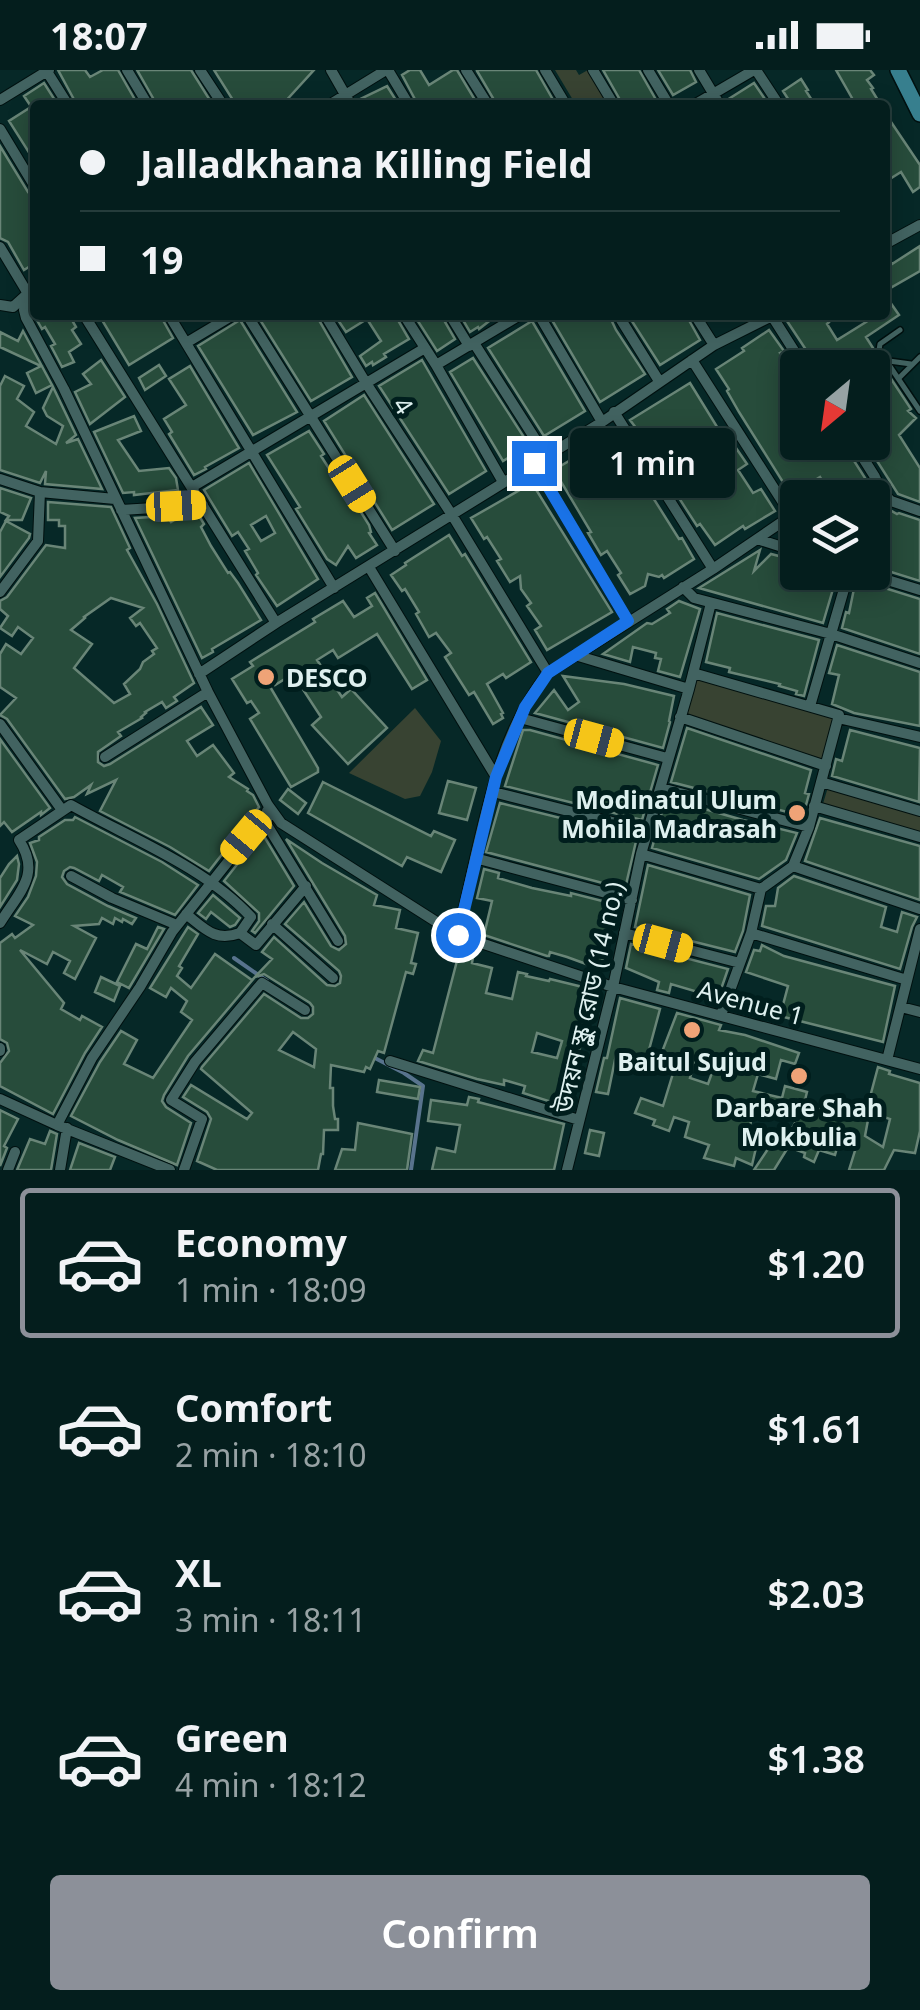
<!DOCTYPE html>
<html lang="en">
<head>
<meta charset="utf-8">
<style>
  :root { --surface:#041e1d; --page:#122b2a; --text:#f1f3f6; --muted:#97a2a4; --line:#253c3b; --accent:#8c9099 }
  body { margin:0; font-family:"Noto Sans","Noto Sans Bengali",sans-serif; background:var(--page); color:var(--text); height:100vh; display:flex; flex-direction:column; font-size:38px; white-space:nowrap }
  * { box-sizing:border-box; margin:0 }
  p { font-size:32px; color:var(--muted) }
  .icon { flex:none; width:55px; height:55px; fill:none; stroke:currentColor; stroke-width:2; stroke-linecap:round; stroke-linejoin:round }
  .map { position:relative; height:1100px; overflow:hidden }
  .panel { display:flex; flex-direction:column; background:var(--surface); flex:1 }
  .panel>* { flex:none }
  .hud { position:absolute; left:30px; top:30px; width:860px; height:220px; border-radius:10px; box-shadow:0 5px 25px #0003,0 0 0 2px var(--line); display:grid; align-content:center; height:220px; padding:0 50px; background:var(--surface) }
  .needle { width:65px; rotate:209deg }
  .tools { position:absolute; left:780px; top:280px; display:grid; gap:20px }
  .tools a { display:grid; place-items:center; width:110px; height:110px; border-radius:10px; background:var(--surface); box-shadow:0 5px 25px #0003,0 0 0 2px var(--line); font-size:50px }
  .end { position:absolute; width:45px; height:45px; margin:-22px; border:12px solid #1a73e8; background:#fff; box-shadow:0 0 0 5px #fff }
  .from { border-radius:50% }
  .bubble { position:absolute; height:70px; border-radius:10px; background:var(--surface); box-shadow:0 5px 25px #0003,0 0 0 2px var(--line); font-size:32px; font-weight:600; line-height:70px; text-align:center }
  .car { position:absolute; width:30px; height:60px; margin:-30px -15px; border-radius:12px; box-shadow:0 0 8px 2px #0007; background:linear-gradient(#f5c518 24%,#345 0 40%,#f5c518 0 76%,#345 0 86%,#f5c518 0) }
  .hud b { display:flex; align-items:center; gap:35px; height:95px; font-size:38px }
  .hud b+b { border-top:2px solid var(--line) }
  .hud i { width:25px; height:25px; background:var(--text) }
  ul { padding:18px 0 0; list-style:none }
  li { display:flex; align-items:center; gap:30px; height:150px; margin:0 20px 15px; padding:0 30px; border:5px solid transparent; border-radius:10px }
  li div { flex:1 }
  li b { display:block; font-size:38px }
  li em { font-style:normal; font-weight:600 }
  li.selected { border-color:var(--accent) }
  li>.icon { width:90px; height:90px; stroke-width:1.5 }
  .cta { display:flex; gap:20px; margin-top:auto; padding:20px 50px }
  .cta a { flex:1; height:115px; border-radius:10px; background:var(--accent); color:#fff; font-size:40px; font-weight:600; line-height:115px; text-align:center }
  .status { display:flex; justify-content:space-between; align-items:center; height:70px; padding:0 50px; background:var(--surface); direction:ltr }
  .status svg { height:28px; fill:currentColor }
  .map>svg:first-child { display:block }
</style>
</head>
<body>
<div class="status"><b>18:07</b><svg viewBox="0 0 49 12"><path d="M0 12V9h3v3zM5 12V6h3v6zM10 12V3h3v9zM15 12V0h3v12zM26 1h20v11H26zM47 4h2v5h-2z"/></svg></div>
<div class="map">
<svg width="920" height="1100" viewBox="0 0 920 1100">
  <rect width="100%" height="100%" fill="#062827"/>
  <path fill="#384332" d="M555,0H576L579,5L588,0L609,35H576Z
    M687,606L834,647L824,693L677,642Z
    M415,638L441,671L432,702L420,726L405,729L349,703Z
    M828,717L920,744V765L822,737Z"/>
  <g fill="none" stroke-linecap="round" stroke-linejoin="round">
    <path stroke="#58738d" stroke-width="4" d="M234,888L267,911
      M371,986L404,1003L423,1016L411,1100"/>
  </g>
  <path fill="#274c3b" stroke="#698577" stroke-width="2.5" fill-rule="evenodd" d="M58,0H85L90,7L103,0H118L138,35H77Z
    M137,0H191L213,35H157Z
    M214,0H314L282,35H236Z
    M410,0H420L429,15L453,0H457L478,35H418L402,5Z
    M479,0H536L556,35H497L477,1Z
    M603,0H639L659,35H623Z
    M658,0H690L696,12L673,25Z
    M836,0H870L874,5L867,10L873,18L871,19L881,35H856Z
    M801,9L808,20L806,21L815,35H795L792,30L790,32L783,21Z
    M44,13L58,35H35V92L9,51L34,35H30L24,26Z
    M754,13L769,35H729L727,30Z
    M387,16L399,35H360L358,30Z
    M885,43L920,95V117L913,122L901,102L885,112Z
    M0,76L28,122L35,130V193L24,200L8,172L0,168Z
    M920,176V201L885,221V183L892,194Z
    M890,232L899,245L866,267L873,278L874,283L911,339L908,341L916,348L899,365L920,398V432L898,424L865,372H872V298H869L864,291L854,298H818L787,251L796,245H824L829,252L827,254L837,270L866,252L864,250L871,245H885V236Z
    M34,245H69L76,257L72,260L81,274L69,282L74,292L62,297L51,276L55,274L45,257L42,259Z
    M99,245H160L173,268L129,295Z
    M257,245H316L352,307L311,331Z
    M339,245H395L409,269L384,284L386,287L373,295L372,292L366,296L360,286L381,271L367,249L346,262L336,247Z
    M414,245H441L455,269L437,281Z
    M460,245H497L479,259L478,257L470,262Z
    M549,245H609L616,260L645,304L600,332Z
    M628,245H686L700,270L660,295Z
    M240,250L297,342L253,365L198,276Z
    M532,251L585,341L544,366L488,278Z
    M769,260L784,281L780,283L795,306L798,304V372H842L867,411L869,418L860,421L833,417L827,419L820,407L791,425L739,342L727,321L729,319L716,299L744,281L742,278Z
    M23,261L52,315L36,323L27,303L41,296L0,277V262L18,271Z
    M473,288L529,375L503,391L450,302Z
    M101,290L125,327L90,354L75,322L91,314L83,304Z
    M422,290L486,401L449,424L379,316Z
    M159,295L166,306L145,320L139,308Z
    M190,296L239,378L205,397L206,399L194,405L169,364L172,362L164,349L186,335L169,309Z
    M5,306L24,316L17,329L34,342L26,356L56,374L63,356L47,346L43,338L53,317L76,365L66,373L78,369L102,419L45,414L46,401L40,413L0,400V316Z
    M690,313L730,378L734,375L747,394L738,400L753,423L761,419L775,441L745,459L743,456L715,475L700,454L697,456L670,414L674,412L662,392L630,350Z
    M364,325L434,434L392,460L324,351Z
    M134,346L141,361L118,370L139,401L169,398L176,408L178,420L134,425V422L123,423L94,362Z
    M309,361L324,384L321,386L330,400L337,404L369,455L371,462L369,463L377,475L356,488L348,476L336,495L327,489L296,439L300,437L267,385Z
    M611,362L638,402L635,404L649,427L652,426L679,469L682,468L694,489L664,508L662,505L659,507L648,504L645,516L630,524L618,505L621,503L607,481L601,485L588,463L591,462L554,400L584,382L581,378Z
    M249,393L318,509L277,536L256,505L258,503L245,481L249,479L238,462L232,466L204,420ZM266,446L275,463L261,471L251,455Z
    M532,413L612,542L547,580L535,560L541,556L527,536L531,533L521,519L520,506L510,512L497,491L501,489L487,467L484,469L471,448Z
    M0,418L31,428L22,450H6L9,446L0,442Z
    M48,432L111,437L130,478L127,480L157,534L194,613L174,627L177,631L166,638L162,632L145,642L146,643L141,647L142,648L118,662L121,666L98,682V692L104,696L110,694L201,637L213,655L187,671L197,686L213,675L234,703L229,707L248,719L247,721L253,725L259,737L209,801L170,777L100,741L116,710L87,724L91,715L74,727L65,729L7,649L0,645L16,628L0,617V584L6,574L21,584L33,568L18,557L12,566L0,558L8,546L0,539V531L7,527L46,475L65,478V456H59V450H48ZM111,528L143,538L130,548L136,556L140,553L157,578L152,581L154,584L143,592L140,599L124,614L130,624L114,633L74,598L92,574L71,560L85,548L84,547Z
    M883,436L897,444L899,443L920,450V511L872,496V437L882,439Z
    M198,444L204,454L201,457L211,476L228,503L230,502L238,513L261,550L212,579L213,582L202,588L135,448L167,446L171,452L182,445Z
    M6,451L30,464L29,468L0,507V462Z
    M449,465L462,486L465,484L531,592L506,608L503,604L487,614L503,643L501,644L503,648L493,654L474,622L469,625L445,587L451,583L436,563L429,567L416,544L419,542L405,519L402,521L391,505L406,495L405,493Z
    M760,480L754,501L771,484L798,491V502H838L823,553L699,518Z
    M856,509L920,529V584L842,558L846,542L849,543Z
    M375,523L427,610L412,619L377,564L338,588L333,580L317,590L342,627L351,619L387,658L348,694L312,655L321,647L293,604L275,615L273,612L269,615L318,698V702L291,717L250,649L259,643L251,631L247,633L232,609L253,596L250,592L315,552L313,549L343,531L354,547L372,536L367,528Z
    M679,531L700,539L680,607L658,601L661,589L655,588L656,583L633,577L630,592L603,584L647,553L652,554L670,543L667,539Z
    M717,543L819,570L804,626L796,624L797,621L779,616L780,614L729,602L730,598L706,592Z
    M837,575L920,602V656L854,643L832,634L839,605L829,603Z
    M563,606L624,614L674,626L669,651L670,652L663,678L535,643L554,620L568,640L579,632Z
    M687,658L811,700L805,723L809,724L803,746L671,712Z
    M523,660H530L658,695L642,750L505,716Z
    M850,660L920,678L919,732L832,706L836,689L842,691Z
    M0,669L50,738L41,745V742L12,762L4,752L0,756Z
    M448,711L476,718L467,750L439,743Z
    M323,712L431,766L434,761L455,770L441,802L407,787L402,796L308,743Z
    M288,719L306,733L298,744L280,730Z
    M666,728L743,750L797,763L786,790L759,809L652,778Z
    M500,733L637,767L625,819L486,782Z
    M75,747L162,792L198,815L175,845L120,822L123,817L102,805L99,811L74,798L70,797L64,801L62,807L67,814L108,836L136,848L132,854L123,849L122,852L115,848L113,854L102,848L99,854L74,856L96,868L75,909L64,903L70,891L53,882L47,894L20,880L64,933L61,939L80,950L82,946L102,957L85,983L53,1044L0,1016V993L9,981L7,973L0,969V873L12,864L15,868L33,855L15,846L28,827L36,806L37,792L30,773L39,770V767L65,750H73Z
    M820,748L920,776V830L805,791Z
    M262,763L294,816L255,863L252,861L259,851V843L224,811Z
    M286,769L322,793L377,825L374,835L400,840L396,858L418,863L411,893L416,894L413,904L406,902L384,983L378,981L370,999L366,997L364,1002L331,995L330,1018H333V1036L335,1049H338V1060H324L323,1084H321L318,1100H217L197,1091L211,1049L207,1042L183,1027L191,1015L247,1049L252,1043L201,999L202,997L264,924L301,948H308L313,944V937L310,933L264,904L255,907L188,986L164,1025L162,1031L166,1037L191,1053L177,1095L118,1070L71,1046L100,992L121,961L137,970L124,994L153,1008L192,950L181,942L187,931L171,918L166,927L150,918L188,857L198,864L179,896L182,898L177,906L191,918L215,884L252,910L272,889L262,882L274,867L327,915L335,916L340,913L341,906L339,901L285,854L304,832L331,876L339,880L346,874L345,866ZM293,962L316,979L314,997L279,980Z
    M17,786L19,794L17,810L0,837V808L9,794Z
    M648,795L750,825L743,861L735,882L635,857Z
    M484,799L499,803L498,808L532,818L571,826V823L618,835L600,899L567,887L550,882L549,886H547L484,865L492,831L477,828Z
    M794,806L886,837L881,857L897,862L902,842L917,847L912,857L900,899L762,856L766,836H775L778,818Z
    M213,825L240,848L235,855L230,857L211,842L206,849L198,843Z
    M158,857L164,859L129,918L117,912L136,874L147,879Z
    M631,874L728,899L718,928L671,914L669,923L657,920L659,912L626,898Z
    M762,875L784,886L895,916L883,972L780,946L788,916L746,902L754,880L760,881Z
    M459,883L473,887L472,893L492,898L486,923L512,929L518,902L527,904L526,906L549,911L550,909L595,920L585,965L575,991L564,1036L523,1023L525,1016L504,1010V1015L477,1009L418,991L423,980L433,983ZM537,963L562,971L557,988L532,982Z
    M101,907L120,916L114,931L95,922Z
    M620,928L660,939L646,991L619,982L618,985H616L608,1024L596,1022L604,988H607Z
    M677,943L721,955L719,960L745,965L799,983L795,994L781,990L776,1009L758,1004L753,1021L782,1028L785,1016L807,1022L804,1034L868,1050L865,1066L883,1077L890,1049L869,1042L874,1028L870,1027L878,997L890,1001L889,1004L920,1013V1061L915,1083L894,1080L884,1100H849L858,1071L840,1067L835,1085L819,1080L814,1092L804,1087L805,1083L783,1075L796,1051L773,1046L774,1044L753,1038L749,1063L759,1065L752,1095L736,1088L734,1096L704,1088L709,1075L685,1067L689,1052L674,1047L669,1061L653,1055L655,1050L635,1043L641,1028L663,1036L674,1000L657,995ZM695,991L714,997L708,1014L690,1008Z
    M379,1010L420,1017L418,1029L377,1022Z
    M469,1027L479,1029L478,1032L564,1054L554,1100H432L437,1078L455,1082L460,1055L428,1051L431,1030L467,1035Z
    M0,1040L18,1049L4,1076L7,1078L0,1096Z
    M358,1053L412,1064L407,1100H335L342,1079L355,1080Z
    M590,1060L604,1063L599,1086L585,1083Z
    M50,1061L57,1064L51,1100H17L30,1069L45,1074Z
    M774,1070L787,1079L774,1100H754Z
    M79,1073L115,1087L110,1100H70Z"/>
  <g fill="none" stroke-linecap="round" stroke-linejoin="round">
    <g stroke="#00100f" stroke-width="8">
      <path id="service" d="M900,260L880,274L879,280L920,341
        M889,291L911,294
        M899,308L920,287"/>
    </g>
    <g stroke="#00100f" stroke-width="12">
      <path id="minor" d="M46,0L68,35
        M127,0L148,35
        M200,0L223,35
        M331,0L351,35
        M388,0L409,35
        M466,0L488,35
        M545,0L566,35
        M593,0L614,35
        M648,0L669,35
        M699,0L720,35
        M756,0L779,35
        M0,30L49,0
        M329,35L386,0
        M694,35L754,0
        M0,59L35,117
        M885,174L920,155
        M0,177L27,222L24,240L26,248L64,319L208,622L268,735L281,753L457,865L613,917L920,999
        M0,235L13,237L35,217
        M84,245L276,553
        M169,245L334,518
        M247,245L395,481
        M325,245L366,313L452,445L548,603
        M404,245L436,295L503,412
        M450,245L469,276
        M539,245L602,352
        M618,245L659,311
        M695,245L714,275
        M772,246L805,298
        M186,273L233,245
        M474,273L546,386
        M692,290L791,445
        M436,295L520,245
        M614,342L713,499
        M853,372L875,407L882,422L891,431L920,441
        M534,393L628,551
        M0,409L40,422L115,429
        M192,417L425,278
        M832,428H839
        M866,428L882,422
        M121,440L203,435
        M757,469L798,482
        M369,497L496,707
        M861,502L920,520
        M683,517L694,528L831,564L920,593
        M0,522L38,471L40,422
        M575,585L689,619
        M693,603L839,645L809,757L793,796L761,819L751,863L721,945
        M199,604L276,553L602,352L714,275L774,245
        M810,636L849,502
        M680,647L826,696
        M520,648L667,688
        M838,648L920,667
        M0,654L62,740
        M105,687L208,622
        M821,712L920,741
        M661,718L809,757
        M493,722L648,761
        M814,736L920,767
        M267,741V755L338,871
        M641,784L761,819
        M475,788L632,830
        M793,796L920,839
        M71,806L112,828L177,855
        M186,844C205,859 215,872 240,863
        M0,853C18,823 42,805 19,770L71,735C130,768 205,797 251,847L240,863L256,875L306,816
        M272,854L333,908
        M624,863L740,893
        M751,863L907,910
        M457,865C480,780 491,672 548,603L713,499L798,441
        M901,937L920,942
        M0,978V981
        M887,990L920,859
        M390,991L579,1050
        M0,1029L57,1055L170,1100
        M57,1055L92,988L140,917L172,862L266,744
        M8,1100L15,1082
        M60,1100L67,1058
        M184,1100L202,1049L171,1030L195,992L262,913L305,940
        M567,1100L613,917L641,784L689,619L711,533"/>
    </g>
    <g stroke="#00100f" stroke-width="18">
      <path id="primary" d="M898,0L920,44"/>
    </g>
    <use href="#service" stroke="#426361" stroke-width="5"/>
    <use href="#minor" stroke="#426361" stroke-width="10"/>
    <use href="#primary" stroke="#377f8e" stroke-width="15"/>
  </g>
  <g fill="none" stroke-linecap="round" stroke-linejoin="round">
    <path stroke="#1a73e8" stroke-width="12" d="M458,865L496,707L525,637L548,603L628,551L534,393"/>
  </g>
  <g fill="#efa377" stroke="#001e1d" stroke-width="4">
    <circle cx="266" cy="607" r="10"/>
    <circle cx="797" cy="743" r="10"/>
    <circle cx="692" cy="960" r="10"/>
    <circle cx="799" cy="1006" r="10"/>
  </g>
  <g text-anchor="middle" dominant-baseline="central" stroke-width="10" stroke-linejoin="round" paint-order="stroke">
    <g font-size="25" fill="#def0ef" stroke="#001e1d">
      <text transform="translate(404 335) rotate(57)">4</text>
      <text transform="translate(588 927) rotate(-77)">উদয়ন স্কুল রোড (14 no.)</text>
      <text transform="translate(751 932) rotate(15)">Avenue 1</text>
    </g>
    <g font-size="25" font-weight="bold" fill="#def0ef" stroke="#001e1d">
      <text x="286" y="607" text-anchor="start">DESCO</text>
      <text x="777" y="729" text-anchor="end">Modinatul Ulum<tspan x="777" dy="29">Mohila Madrasah</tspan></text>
      <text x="692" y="991">Baitul Sujud</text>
      <text x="799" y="1037">Darbare Shah<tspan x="799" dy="29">Mokbulia</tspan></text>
    </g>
  </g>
</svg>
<div class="tools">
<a><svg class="needle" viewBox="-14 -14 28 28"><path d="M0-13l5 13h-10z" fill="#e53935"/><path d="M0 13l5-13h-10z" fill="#97a2a4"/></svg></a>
<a><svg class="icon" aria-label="layers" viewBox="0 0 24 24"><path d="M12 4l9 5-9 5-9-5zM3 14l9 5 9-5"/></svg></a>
</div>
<i class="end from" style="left:458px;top:865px"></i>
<i class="end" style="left:534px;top:393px"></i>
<div class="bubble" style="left:570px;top:358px;width:165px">1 min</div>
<i class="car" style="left:352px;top:414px;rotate:148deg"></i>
<i class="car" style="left:176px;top:436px;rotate:87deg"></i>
<i class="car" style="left:594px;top:668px;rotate:105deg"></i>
<i class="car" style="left:246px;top:767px;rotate:220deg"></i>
<i class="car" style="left:663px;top:873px;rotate:105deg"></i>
<div class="hud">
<b><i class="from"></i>Jalladkhana Killing Field</b>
<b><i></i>19</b>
</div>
</div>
<section class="panel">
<ul>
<li class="selected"><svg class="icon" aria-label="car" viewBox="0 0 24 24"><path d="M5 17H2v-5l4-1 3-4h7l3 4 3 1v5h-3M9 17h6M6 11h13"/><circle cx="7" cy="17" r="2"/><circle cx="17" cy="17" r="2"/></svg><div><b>Economy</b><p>1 min · 18:09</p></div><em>$1.20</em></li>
<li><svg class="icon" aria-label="car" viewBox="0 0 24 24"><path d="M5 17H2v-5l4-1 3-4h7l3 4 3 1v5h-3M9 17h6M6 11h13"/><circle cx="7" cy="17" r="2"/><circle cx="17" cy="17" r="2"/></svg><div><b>Comfort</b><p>2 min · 18:10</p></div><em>$1.61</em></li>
<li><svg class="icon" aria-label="car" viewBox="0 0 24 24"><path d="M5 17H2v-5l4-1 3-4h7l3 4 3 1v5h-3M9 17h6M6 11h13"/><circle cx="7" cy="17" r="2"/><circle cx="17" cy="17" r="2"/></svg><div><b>XL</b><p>3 min · 18:11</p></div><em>$2.03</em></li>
<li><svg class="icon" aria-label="car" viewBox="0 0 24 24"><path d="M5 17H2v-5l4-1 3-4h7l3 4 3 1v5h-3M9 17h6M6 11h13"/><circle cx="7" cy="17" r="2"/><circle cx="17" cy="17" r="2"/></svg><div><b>Green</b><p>4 min · 18:12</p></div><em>$1.38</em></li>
</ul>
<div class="cta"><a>Confirm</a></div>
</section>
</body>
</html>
